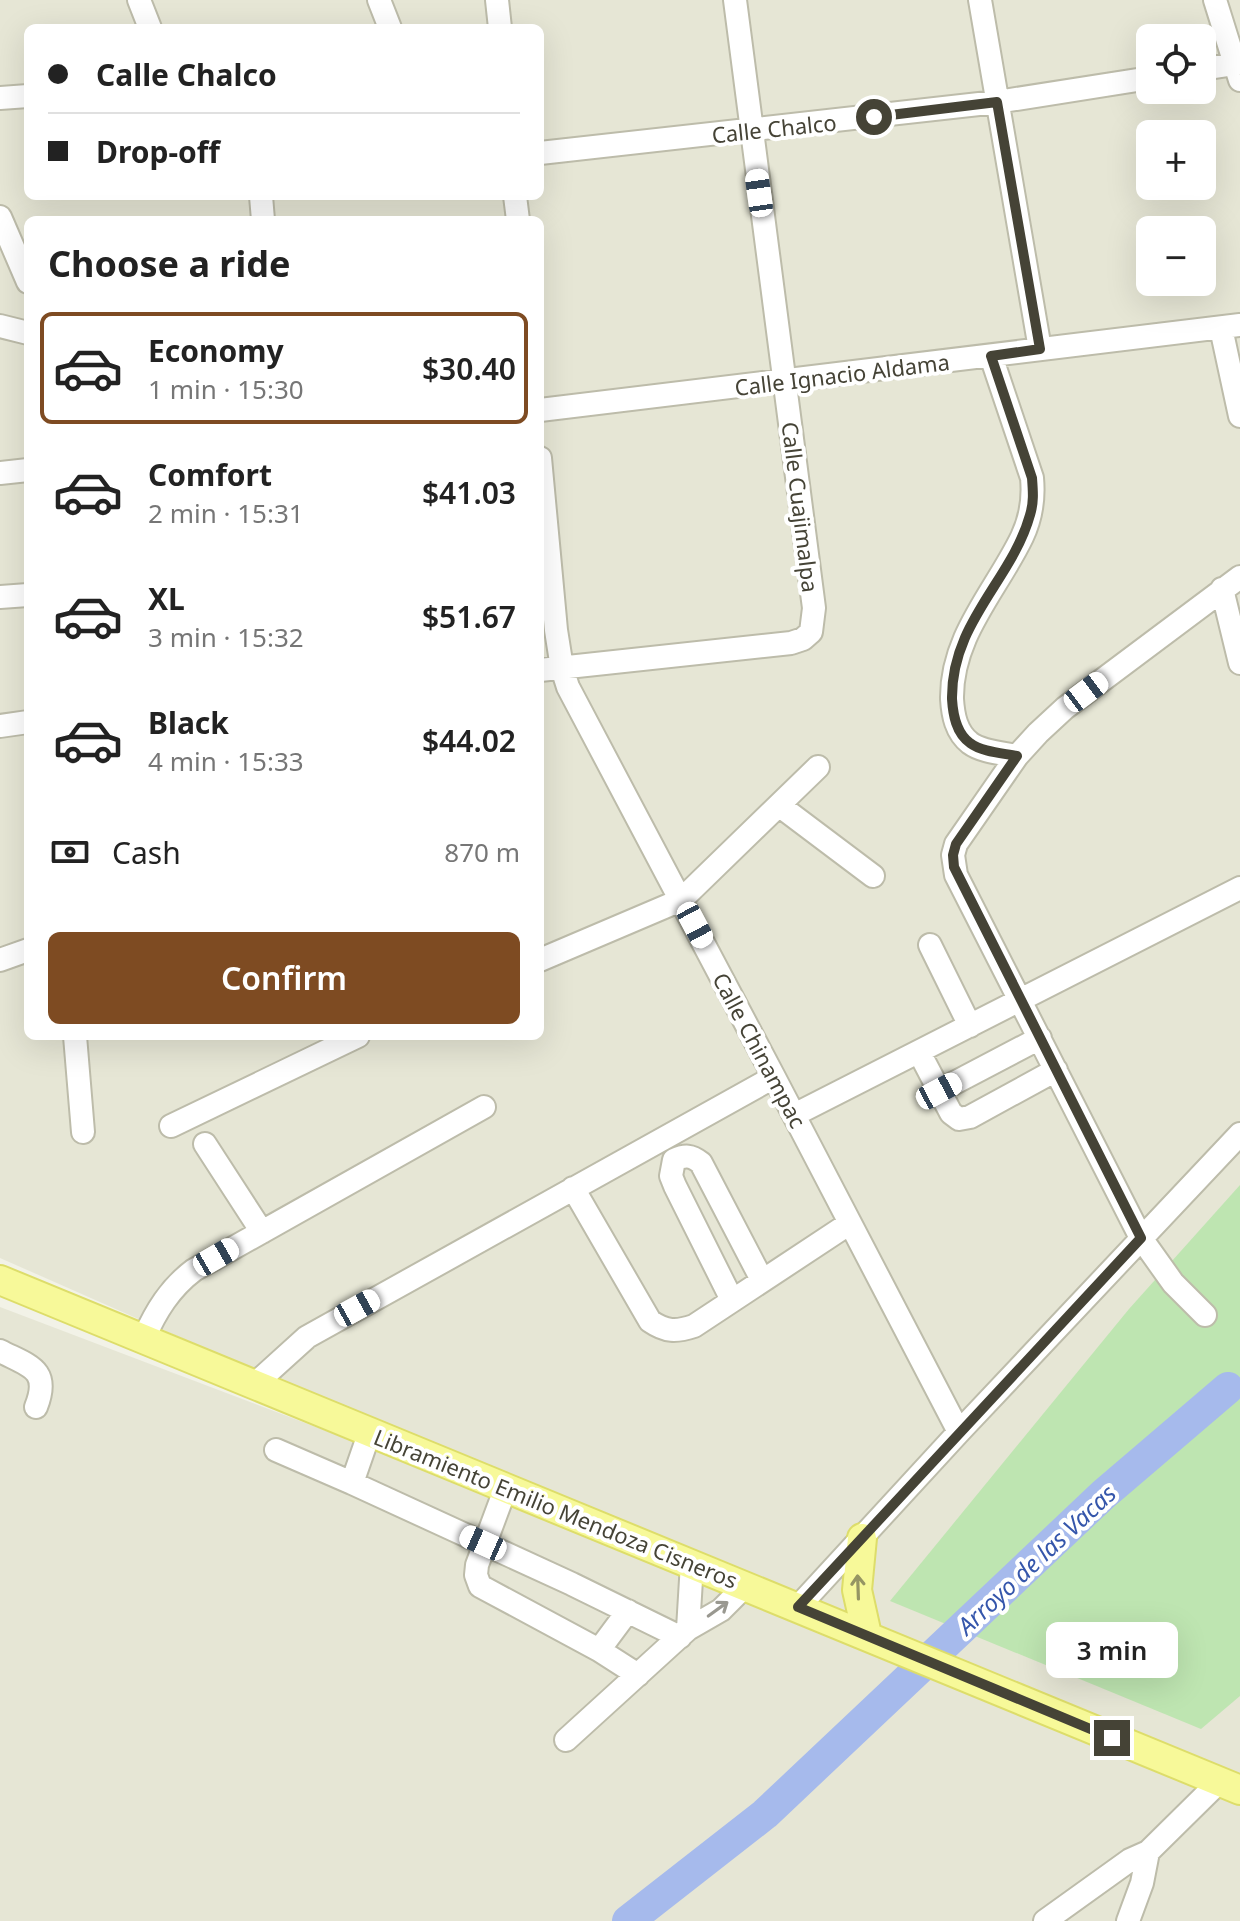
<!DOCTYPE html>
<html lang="en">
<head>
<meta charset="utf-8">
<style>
  :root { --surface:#fff; --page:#f6f6f6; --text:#222; --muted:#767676; --line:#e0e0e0; --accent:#7e4b22 }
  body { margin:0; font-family:"Noto Sans",sans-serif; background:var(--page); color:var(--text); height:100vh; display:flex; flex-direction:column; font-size:30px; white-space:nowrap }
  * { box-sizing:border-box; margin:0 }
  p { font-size:26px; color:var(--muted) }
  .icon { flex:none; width:44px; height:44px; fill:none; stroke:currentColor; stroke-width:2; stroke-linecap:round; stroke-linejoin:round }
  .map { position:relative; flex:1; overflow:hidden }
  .side { position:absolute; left:24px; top:216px; width:520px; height:824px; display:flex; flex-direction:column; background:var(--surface); border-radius:12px; box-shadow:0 8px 32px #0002 }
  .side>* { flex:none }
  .guide { position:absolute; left:24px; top:24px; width:520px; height:176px; border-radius:12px; box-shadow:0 8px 32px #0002; display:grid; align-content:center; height:176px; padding:0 24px; background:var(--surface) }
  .buttons { position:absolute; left:1136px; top:24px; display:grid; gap:16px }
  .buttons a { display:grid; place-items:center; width:80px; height:80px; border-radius:12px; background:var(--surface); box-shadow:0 8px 32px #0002; font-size:40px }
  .end { position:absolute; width:36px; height:36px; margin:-18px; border:10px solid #454336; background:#fff; box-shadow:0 0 0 4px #fff }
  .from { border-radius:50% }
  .bubble { position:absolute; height:56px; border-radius:12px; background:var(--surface); box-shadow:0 8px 32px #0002; font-size:26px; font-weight:600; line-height:56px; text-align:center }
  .car { position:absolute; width:24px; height:48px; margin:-24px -12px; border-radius:10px; box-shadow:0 0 6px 2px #0007; background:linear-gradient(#fff 24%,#345 0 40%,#fff 0 76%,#345 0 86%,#fff 0) }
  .guide b { display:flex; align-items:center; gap:28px; height:76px; font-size:30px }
  .guide b+b { border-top:2px solid var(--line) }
  .guide i { width:20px; height:20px; background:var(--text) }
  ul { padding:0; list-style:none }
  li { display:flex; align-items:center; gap:24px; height:112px; margin:0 16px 12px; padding:0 8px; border:4px solid transparent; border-radius:12px }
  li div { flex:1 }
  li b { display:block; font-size:30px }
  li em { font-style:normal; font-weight:600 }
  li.current { border-color:var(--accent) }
  li>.icon { width:72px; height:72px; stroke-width:1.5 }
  h2 { padding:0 24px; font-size:36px; line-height:96px }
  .pay { display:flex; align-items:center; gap:20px; height:88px; padding:0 24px; font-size:30px }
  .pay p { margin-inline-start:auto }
  .primary-button { display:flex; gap:16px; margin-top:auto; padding:16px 24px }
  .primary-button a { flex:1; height:92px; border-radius:12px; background:var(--accent); color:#fff; font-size:32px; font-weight:600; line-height:92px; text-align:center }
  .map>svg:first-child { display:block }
</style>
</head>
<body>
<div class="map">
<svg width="1240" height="1921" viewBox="0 0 1240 1921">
  <rect width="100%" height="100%" fill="#f2f2e7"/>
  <path fill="#e6e6d5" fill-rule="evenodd" d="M0,0H1240V1921H0V1307L813,1616L0,1258ZM28,28H540V196H28ZM1150,38H1202V90H1150ZM1150,134H1202V186H1150ZM28,220H540V1036H28ZM1150,230H1202V282H1150Z"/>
  <path fill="#bee5b1" d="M1240,1185V1696L1201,1729L890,1601L1129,1309Z"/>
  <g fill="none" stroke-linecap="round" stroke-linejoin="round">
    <path stroke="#a6baec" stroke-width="32" d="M628,1921L765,1814L1104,1494L1228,1388"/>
    <g stroke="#bdbcaa" stroke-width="26">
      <path id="minor" d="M139,0L150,28
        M379,0L390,28
        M497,0L500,28
        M980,0L1040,349
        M1215,0L1240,80
        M1202,69L1240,63
        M0,98L28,96
        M540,153L997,102L1150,78
        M261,196L263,220
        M515,196L518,220
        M0,217L28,282
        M0,326L28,333
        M1221,328L1240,416
        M991,356L1032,478C1034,499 1031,518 1022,537C996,591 951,636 952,699C953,715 956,732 970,743C982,752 1002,753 1017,756
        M540,410L1240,325
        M540,458L556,630L562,668L568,687L774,1077L959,1432
        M0,473L28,470
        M1222,589L1240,663
        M0,597L28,595
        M540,670L791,643L803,639L811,632L814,608L735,0
        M0,726L28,722
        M780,806L873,876
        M930,945L970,1026
        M0,960L28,950
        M540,960L681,900L818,767
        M75,1036L83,1132
        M919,1052L951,1113L959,1119L970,1117L1056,1070
        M939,1091L1040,1038
        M794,1115L1240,888
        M171,1126L358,1036
        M205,1144L262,1232
        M573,1188L650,1321C666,1332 676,1332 694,1326L850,1223
        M732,1300L675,1186L671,1176L674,1160C685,1155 691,1155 701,1163L762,1280
        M1205,1315L1173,1283L1141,1238L956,875L953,855L956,844L1017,756L1038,733L1065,708L1240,577
        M144,1338C156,1311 170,1288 194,1270L484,1107
        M0,1351C29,1366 51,1369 36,1407
        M255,1384L307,1337L774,1077
        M276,1450L352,1483L370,1431
        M352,1483L572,1584L680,1637
        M506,1487L477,1565L476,1575L480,1586L599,1650L628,1611
        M798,1607L959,1432L1240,1134
        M688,1629L692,1563
        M599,1650L638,1675
        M566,1740L688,1629L721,1610L746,1585
        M1148,1852L1219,1782
        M1045,1921L1130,1860L1148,1852L1142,1883L1128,1921"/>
    </g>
    <g stroke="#dddd6a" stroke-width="32">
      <path id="major" d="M0,1280L1240,1790
        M862,1538L857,1590L867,1635"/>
    </g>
    <use href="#minor" stroke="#fff" stroke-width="22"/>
    <use href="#major" stroke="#f7f999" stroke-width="28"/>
  </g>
  <defs><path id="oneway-shaft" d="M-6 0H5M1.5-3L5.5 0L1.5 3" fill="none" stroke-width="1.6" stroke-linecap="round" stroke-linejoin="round" transform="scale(2)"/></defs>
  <use stroke="#959563" href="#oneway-shaft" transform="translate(858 1587) rotate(-92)"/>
  <use stroke="#999890" href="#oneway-shaft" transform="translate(718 1609) rotate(-36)"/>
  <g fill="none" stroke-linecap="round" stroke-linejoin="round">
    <path stroke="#454336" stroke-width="10" d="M874,117L997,102L1040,349L991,356L1032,478C1033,491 1034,502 1030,515C1012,580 951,622 952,699C953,715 956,733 970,743C982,752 1002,753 1017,756L956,844L953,855L954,867L1141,1238L798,1607L1112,1738"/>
  </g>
  <g text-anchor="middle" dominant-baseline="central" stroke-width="8" stroke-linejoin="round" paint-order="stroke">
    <g font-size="22" fill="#454336" stroke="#fff">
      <text transform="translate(774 128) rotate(-6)">Calle Chalco</text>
      <text transform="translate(842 374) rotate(-7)">Calle Ignacio Aldama</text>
      <text transform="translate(801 507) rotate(83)">Calle Cuajimalpa</text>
      <text transform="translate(760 1050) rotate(62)">Calle Chinampac</text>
      <text transform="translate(556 1508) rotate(22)">Libramiento Emilio Mendoza Cisneros</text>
    </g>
    <g font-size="24" font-style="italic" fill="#3556ab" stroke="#fff">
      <text transform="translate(1036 1559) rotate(-43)">Arroyo de las Vacas</text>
    </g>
  </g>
</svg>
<div class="buttons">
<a><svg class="icon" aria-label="locate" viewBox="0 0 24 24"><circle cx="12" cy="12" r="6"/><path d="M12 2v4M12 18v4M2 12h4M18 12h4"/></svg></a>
<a>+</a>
<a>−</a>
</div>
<i class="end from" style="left:874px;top:117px"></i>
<i class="end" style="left:1112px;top:1738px"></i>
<div class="bubble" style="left:1046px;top:1622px;width:132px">3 min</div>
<i class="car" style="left:759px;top:193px;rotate:352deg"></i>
<i class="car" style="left:1086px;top:692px;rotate:53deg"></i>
<i class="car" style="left:695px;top:925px;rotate:152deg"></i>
<i class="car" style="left:939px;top:1091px;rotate:62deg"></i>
<i class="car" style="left:216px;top:1257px;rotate:60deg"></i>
<i class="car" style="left:357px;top:1308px;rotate:61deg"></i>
<i class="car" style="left:483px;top:1543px;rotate:294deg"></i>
<div class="guide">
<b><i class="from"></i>Calle Chalco</b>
<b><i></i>Drop-off</b>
</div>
<section class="side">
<h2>Choose a ride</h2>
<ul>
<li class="current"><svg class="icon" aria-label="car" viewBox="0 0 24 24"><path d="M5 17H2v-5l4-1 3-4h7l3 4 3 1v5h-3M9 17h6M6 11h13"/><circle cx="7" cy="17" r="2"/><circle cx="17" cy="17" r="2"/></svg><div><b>Economy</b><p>1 min · 15:30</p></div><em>$30.40</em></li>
<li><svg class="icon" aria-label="car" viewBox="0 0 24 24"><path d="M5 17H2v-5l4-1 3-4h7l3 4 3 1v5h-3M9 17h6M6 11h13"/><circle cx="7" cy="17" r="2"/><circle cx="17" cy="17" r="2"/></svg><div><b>Comfort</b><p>2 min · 15:31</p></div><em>$41.03</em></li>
<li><svg class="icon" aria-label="car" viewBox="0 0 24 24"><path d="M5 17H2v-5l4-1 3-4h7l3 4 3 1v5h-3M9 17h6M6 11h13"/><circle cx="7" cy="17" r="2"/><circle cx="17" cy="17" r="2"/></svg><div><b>XL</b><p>3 min · 15:32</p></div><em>$51.67</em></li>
<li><svg class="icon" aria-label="car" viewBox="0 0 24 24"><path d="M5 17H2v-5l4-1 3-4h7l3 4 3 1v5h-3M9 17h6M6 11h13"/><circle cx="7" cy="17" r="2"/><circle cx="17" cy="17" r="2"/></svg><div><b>Black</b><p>4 min · 15:33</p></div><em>$44.02</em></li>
</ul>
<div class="pay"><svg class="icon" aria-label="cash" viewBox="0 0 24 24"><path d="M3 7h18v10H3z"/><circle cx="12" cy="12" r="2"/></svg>Cash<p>870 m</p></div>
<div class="primary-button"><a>Confirm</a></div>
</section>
</div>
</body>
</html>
